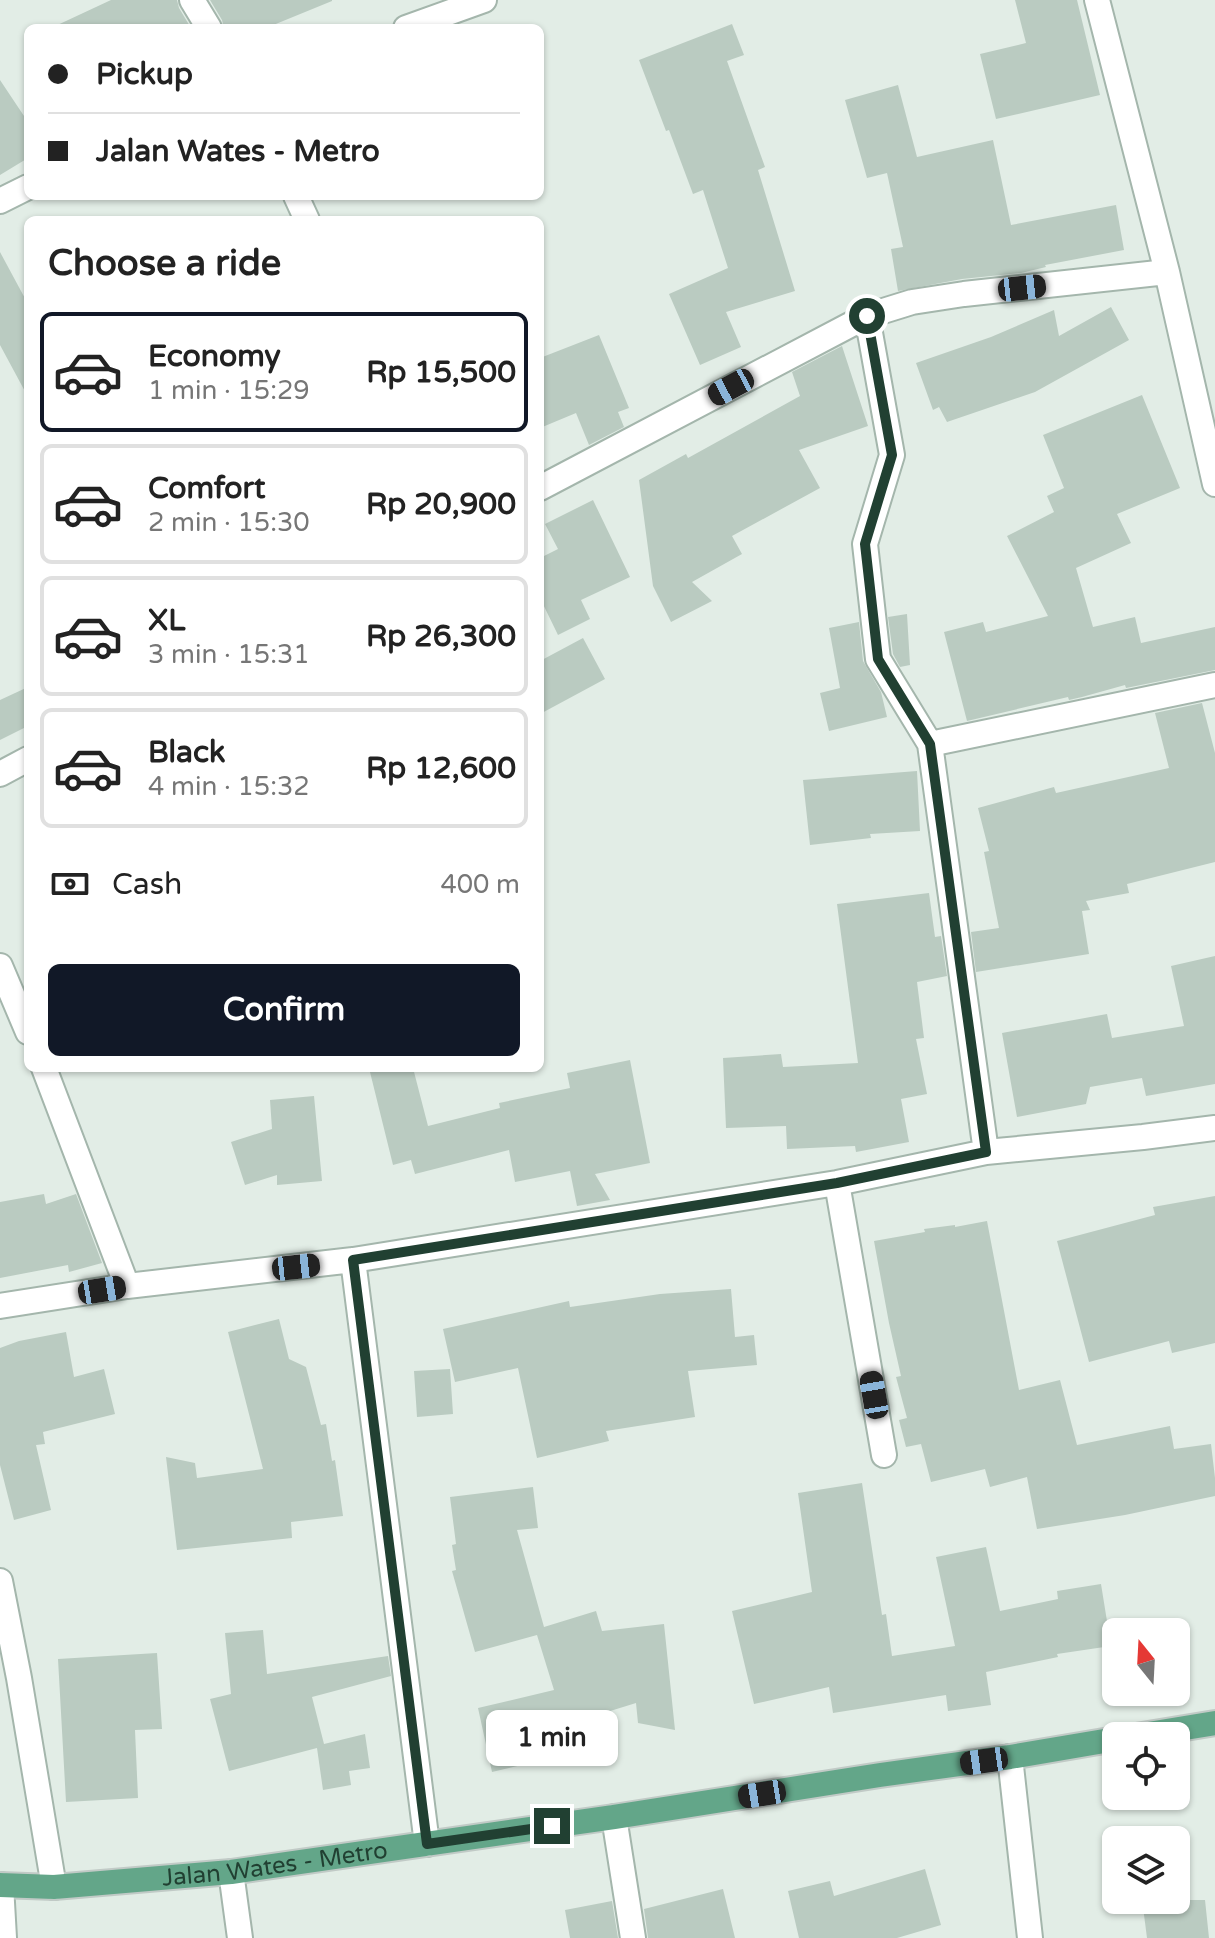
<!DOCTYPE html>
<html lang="en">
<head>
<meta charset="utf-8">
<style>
  :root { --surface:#fff; --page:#f2f2f2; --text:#222; --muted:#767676; --line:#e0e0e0; --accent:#111827 }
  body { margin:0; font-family:"Varela Round",sans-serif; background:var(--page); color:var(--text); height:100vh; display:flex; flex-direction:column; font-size:30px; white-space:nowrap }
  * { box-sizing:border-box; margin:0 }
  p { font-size:26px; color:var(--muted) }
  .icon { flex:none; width:44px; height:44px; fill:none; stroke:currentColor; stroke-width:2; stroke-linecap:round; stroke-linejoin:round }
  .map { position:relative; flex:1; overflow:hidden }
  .drawer { position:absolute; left:24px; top:216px; width:520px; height:856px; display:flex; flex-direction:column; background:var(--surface); border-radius:12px; box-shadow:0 2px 6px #0004 }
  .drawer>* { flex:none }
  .banner { position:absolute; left:24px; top:24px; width:520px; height:176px; border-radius:12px; box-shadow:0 2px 6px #0004; display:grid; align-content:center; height:176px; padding:0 24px; background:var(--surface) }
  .needle { width:52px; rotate:342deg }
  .buttons { position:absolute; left:1102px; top:1618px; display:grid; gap:16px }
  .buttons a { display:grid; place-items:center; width:88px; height:88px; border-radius:12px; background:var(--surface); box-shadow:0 2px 6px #0004; font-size:40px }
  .end { position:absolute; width:36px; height:36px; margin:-18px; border:10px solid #214032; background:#fff; box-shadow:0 0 0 4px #fff }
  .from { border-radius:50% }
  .bubble { position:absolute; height:56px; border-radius:12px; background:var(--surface); box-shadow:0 2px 6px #0004; font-size:26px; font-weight:700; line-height:56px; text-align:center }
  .car { position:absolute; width:24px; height:48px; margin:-24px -12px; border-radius:10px; box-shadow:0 0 6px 2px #0007; background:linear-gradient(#222 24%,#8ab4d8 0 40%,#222 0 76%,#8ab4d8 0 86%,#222 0) }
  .banner b { display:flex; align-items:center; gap:28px; height:76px; font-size:30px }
  .banner b+b { border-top:2px solid var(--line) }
  .banner i { width:20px; height:20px; background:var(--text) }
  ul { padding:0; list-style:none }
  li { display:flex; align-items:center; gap:24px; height:120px; margin:0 16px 12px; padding:0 8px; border:4px solid var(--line); border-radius:12px }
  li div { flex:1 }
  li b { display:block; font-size:30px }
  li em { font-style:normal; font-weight:700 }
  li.selected { border-color:var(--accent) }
  li>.icon { width:72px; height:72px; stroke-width:1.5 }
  h2 { padding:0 24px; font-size:36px; line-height:96px }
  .pay { display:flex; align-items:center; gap:20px; height:88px; padding:0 24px; font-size:30px }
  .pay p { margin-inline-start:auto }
  .action { display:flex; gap:16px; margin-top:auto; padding:16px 24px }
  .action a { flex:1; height:92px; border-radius:12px; background:var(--accent); color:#fff; font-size:32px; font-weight:700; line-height:92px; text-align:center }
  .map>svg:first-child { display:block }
</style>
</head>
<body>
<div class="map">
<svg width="1215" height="1938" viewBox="0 0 1215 1938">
  <rect width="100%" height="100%" fill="#e2ede6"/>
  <path fill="#bacbc1" d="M111,0H177L179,8L191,28H51Z
    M210,0H332V1L266,28H224L222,20Z
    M1015,0H1077L1100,95L996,119L980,54L1026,43Z
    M732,24L744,55L727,61L765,167L758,170L795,291L726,312L741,347L700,365L669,294L728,268L703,190L693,194L669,130L666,131L639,60Z
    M0,80L28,122V158L0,175Z
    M898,85L917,157L993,140L1011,225L1116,205L1124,250L1045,265L1046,267L1021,273L962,279L898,291L891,249L903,247L887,173L867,178L845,100Z
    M0,252L28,304V397L0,345Z
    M1111,307L1129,340L1035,392L947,422L939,407L933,410L916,363L991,337L1054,310L1059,336Z
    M599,335L629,408L618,412L624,427L589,445L576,413L540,428V358Z
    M842,346L868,426L799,450L820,488L732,536L742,554L692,582L712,601L671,622L653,586L639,480L686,454L688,458L800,396L792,372Z
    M1142,395L1180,488L1117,514L1131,543L1076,568L1093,627L1135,617L1141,643L1215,627V670L1126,688L1125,685L1082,697L1069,700L1068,697L967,721L944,632L983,622L986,632L1048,616L1007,536L1054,512L1047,496L1064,488L1043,435Z
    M593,500L630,577L581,600L590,619L558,635L540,598V558L558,549L545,524Z
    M907,614L910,665L900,667L893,654L888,617Z
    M859,622L863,661L881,692L887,717L829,731L820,693L840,688L829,628Z
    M583,638L605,679L540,714V661Z
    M28,687V726L0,740V700Z
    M1202,703L1215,753V862L1127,884L1129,893L1086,901L1090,910L1082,911L1089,954L976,972L971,932L999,928L984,852L989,851L978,808L1054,787L1056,793L1169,768L1155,713Z
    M917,771L920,831L870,834L871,838L810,845L803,780Z
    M929,893L935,937L941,936L947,976L917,982L924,1038L916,1039L927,1094L901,1099L909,1142L856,1152L855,1146L787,1149L786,1126L726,1128L723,1058L781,1054L783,1067L858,1063L837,904Z
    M1215,956V1084L1146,1096L1142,1078L1090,1087L1086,1104L1017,1117L1002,1033L1107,1014L1112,1038L1184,1026L1171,966Z
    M630,1060L650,1163L595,1174L610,1200L577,1206L570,1171L515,1182L509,1150L415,1174L411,1160L393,1165L369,1068H413L428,1126L500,1108L499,1103L570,1088L567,1073Z
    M314,1096L322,1181L277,1185V1175L245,1185L231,1142L272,1129L270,1100Z
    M44,1194L46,1204L76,1194L102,1263L69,1272L68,1265L0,1278V1202Z
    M1215,1196V1343L1172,1353L1169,1341L1089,1362L1057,1241L1155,1215L1153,1207Z
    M987,1221L1019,1390L1060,1380L1077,1445L1170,1426L1174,1449L1211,1444L1215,1478V1496L1125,1515L1037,1529L1027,1477L990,1487L985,1469L931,1482L921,1444L906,1447L899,1420L907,1418L896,1377L901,1376L889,1323L874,1241L925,1232L924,1229L955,1225V1227Z
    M731,1289L735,1337L754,1335L757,1365L688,1371L695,1417L606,1431L609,1441L537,1458L518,1368L455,1382L443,1329L569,1301L570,1307L660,1294Z
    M279,1319L289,1359L306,1367L321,1425L326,1424L332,1461L335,1460L343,1516L291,1522L292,1538L177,1550L166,1457L195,1463L197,1478L263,1469L228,1332Z
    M66,1332L74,1377L104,1369L115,1414L43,1432L45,1444L36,1445L51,1510L14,1520L0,1465V1348L19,1341Z
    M450,1369L453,1414L417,1417L414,1371Z
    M862,1483L882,1615L886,1614L892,1656L955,1646L936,1557L986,1547L1000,1611L1058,1599L1057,1591L1101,1584L1111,1646L1057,1654L1058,1657L986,1672L991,1705L948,1711L946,1695L833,1713L829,1687L754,1704L732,1611L812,1592L798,1493Z
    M533,1487L538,1528L517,1530L544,1627L596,1611L602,1631L664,1624L675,1730L638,1723L636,1703L536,1734L542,1760L492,1772L478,1708L554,1690L537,1635L475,1652L452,1571L456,1570L452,1545L456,1544L450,1497Z
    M263,1630L267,1674L388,1656L391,1676L312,1697L324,1744L365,1734L370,1768L349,1771L351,1785L323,1790L317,1748L229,1771L210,1699L231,1694L225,1633Z
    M157,1653L162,1729L135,1730L138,1798L66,1802L58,1659Z
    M925,1869L941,1925L897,1938H799L788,1891L830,1881L834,1896Z
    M723,1889L735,1938H648L644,1909Z
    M1154,1900H1205L1209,1938H1147L1143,1907L1154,1906Z
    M612,1901L618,1938H570L565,1910Z"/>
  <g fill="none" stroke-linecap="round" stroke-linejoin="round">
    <g stroke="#a4b6ac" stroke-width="28">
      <path id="minor" d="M192,0L209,28
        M1097,0L1167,272L1215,484
        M406,28L484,0
        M296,196L307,220
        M0,201L28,187
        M867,316L892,455L865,544L878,659L930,744L986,1152
        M540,488L867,316L912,302L964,294L1167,272
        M930,744L1215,685
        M0,774L28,759
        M0,966L28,1032
        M44,1068L127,1286
        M837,1183L884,1455
        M353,1260L427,1844
        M0,1306L127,1286L353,1260L837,1183L986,1152L1143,1137L1215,1128
        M0,1581L19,1678L54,1887
        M1010,1757L1030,1938
        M614,1817L633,1938
        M231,1872L240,1938
        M1,1885L4,1938"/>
    </g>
    <g stroke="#c1cac6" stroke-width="28">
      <g id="major">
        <path d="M1136,1736L1215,1723"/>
        <path id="s1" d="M0,1885L54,1887L231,1872L614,1817L880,1775L1010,1757L1116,1739"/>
      </g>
    </g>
    <use href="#minor" stroke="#fff" stroke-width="24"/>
    <use href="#major" stroke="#63a689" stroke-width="24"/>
  </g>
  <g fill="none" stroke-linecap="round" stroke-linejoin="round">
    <path stroke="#214032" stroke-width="10" d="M552,1826L427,1844L353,1260L837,1183L986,1152L930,744L878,659L865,544L892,455L867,316"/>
  </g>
  <g text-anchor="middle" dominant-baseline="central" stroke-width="6" stroke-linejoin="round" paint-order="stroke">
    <g font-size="24" fill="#214032" stroke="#f3f9f5">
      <text stroke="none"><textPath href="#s1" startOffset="276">Jalan Wates - Metro</textPath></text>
    </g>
  </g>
</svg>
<div class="buttons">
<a><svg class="needle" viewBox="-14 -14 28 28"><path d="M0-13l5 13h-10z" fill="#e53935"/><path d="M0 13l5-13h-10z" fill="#767676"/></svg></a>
<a><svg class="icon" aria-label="locate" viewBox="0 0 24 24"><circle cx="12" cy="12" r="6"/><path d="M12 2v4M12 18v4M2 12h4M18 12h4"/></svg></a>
<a><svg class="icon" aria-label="layers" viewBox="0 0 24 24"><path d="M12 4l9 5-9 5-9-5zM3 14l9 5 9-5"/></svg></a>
</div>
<i class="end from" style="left:867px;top:316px"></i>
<i class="end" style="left:552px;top:1826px"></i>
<div class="bubble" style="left:486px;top:1710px;width:132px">1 min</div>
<i class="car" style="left:1022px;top:288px;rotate:84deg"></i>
<i class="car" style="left:731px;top:387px;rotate:242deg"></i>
<i class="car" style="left:296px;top:1267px;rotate:84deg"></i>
<i class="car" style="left:102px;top:1290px;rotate:81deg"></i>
<i class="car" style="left:874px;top:1395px;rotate:350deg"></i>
<i class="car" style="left:984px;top:1761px;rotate:262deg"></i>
<i class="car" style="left:762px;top:1794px;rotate:261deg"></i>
<div class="banner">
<b><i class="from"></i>Pickup</b>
<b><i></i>Jalan Wates - Metro</b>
</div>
<section class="drawer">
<h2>Choose a ride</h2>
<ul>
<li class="selected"><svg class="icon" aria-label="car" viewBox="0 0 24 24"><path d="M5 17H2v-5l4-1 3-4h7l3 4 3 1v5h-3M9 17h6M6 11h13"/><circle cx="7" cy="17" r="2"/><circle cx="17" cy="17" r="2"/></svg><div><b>Economy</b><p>1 min · 15:29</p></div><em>Rp 15,500</em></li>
<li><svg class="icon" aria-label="car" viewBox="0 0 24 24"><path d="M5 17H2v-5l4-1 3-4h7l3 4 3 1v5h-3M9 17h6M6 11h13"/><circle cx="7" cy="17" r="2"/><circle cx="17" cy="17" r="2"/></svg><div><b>Comfort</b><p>2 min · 15:30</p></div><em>Rp 20,900</em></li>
<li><svg class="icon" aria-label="car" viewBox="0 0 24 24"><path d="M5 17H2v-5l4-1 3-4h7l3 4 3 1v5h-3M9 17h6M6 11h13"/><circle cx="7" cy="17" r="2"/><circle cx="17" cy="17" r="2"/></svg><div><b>XL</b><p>3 min · 15:31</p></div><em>Rp 26,300</em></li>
<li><svg class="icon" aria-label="car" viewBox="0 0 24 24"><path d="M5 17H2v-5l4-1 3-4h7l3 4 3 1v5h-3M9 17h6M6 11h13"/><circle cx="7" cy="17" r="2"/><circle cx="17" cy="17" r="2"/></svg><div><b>Black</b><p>4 min · 15:32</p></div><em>Rp 12,600</em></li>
</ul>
<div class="pay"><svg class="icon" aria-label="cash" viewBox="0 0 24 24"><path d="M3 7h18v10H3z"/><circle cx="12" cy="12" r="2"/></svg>Cash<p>400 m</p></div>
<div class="action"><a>Confirm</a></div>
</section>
</div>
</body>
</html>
